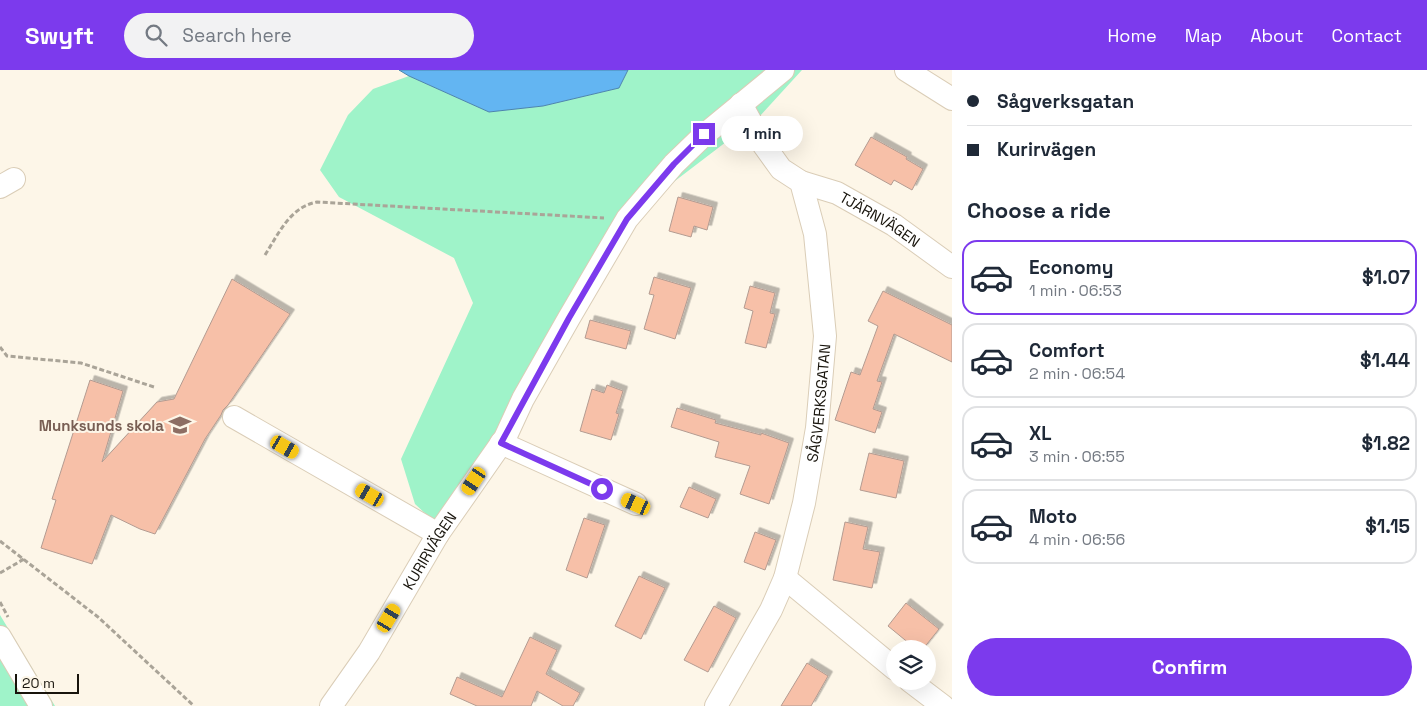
<!DOCTYPE html>
<html lang="en">
<head>
<meta charset="utf-8">
<style>
  :root { --surface:#fff; --page:#f2f2f3; --text:#1f2937; --muted:#747a83; --line:#e0e1e3; --accent:#7c3aed }
  body { margin:0; font-family:"Space Grotesk",sans-serif; background:var(--page); color:var(--text); height:100vh; display:flex; flex-direction:column; font-size:19px; white-space:nowrap }
  * { box-sizing:border-box; margin:0 }
  p { font-size:16px; color:var(--muted) }
  .icon { flex:none; width:28px; height:28px; fill:none; stroke:currentColor; stroke-width:2; stroke-linecap:round; stroke-linejoin:round }
  .map { position:relative; flex:1; overflow:hidden }
  .drawer { display:flex; flex-direction:column; background:var(--surface); width:475px }
  .drawer>* { flex:none }
  .top-card { display:grid; align-content:center; height:110px; padding:0 15px; background:var(--surface) }
  .fabs { position:absolute; left:886px; top:570px; display:grid; gap:10px }
  .fabs a { display:grid; place-items:center; width:50px; height:50px; border-radius:50%; background:var(--surface); box-shadow:0 5px 20px #0002; font-size:25px }
  .scale { position:absolute; left:15px; bottom:12px; width:64px; box-sizing:border-box; padding-left:5px; border:2px solid #18140c; border-top:0; font-size:14px; line-height:18px; white-space:nowrap; color:#18140c; -webkit-text-stroke:4px #fdf6e8; paint-order:stroke }
  .end { position:absolute; width:22px; height:22px; margin:-11px; border:6px solid #7c3aed; background:#fff; box-shadow:0 0 0 2px #fff }
  .from { border-radius:50% }
  .bubble { position:absolute; height:35px; border-radius:18px; background:var(--surface); box-shadow:0 5px 20px #0002; font-size:16px; font-weight:700; line-height:35px; text-align:center }
  .car { position:absolute; width:15px; height:30px; margin:-15px -8px; border-radius:6px; box-shadow:0 0 4px 1px #0007; background:linear-gradient(#f5c518 24%,#345 0 40%,#f5c518 0 76%,#345 0 86%,#f5c518 0) }
  .top-card b { display:flex; align-items:center; gap:18px; height:48px; font-size:19px }
  .top-card b+b { border-top:1px solid var(--line) }
  .top-card i { width:12px; height:12px; background:var(--text) }
  ul { padding:0; list-style:none }
  li { display:flex; align-items:center; gap:15px; height:75px; margin:0 10px 8px; padding:0 5px; border:2px solid var(--line); border-radius:15px }
  li div { flex:1 }
  li b { display:block; font-size:19px }
  li em { font-style:normal; font-weight:700 }
  li.selected { border-color:var(--accent) }
  li>.icon { width:45px; height:45px; stroke-width:1.5 }
  h2 { padding:0 15px; font-size:22px; line-height:60px }
  .button { display:flex; gap:10px; margin-top:auto; padding:10px 15px }
  .button a { flex:1; height:58px; border-radius:30px; background:var(--accent); color:#fff; font-size:20px; font-weight:700; line-height:58px; text-align:center }
  header { display:flex; align-items:center; gap:30px; box-sizing:border-box; height:70px; padding:0 25px; background:var(--accent); color:#fff }
  header strong { font-size:24px }
  nav { display:flex; gap:28px; margin-inline-start:auto; font-size:18px }
  .search { width:350px; height:45px; background:var(--page); display:flex; align-items:center; gap:12px; box-sizing:border-box; padding:0 18px; border-radius:28px; color:var(--muted); font-size:19px }
  main { display:flex; flex:1; min-height:0 }
  .map>svg:first-child { display:block }
</style>
</head>
<body>
<header>
<strong>Swyft</strong>
<div class="search"><svg class="icon" aria-label="search" viewBox="0 0 24 24"><circle cx="10" cy="10" r="6"/><path d="M15 15l6 6"/></svg>Search here</div>
<nav><a>Home</a><a>Map</a><a>About</a><a>Contact</a></nav>
</header>
<main>
<div class="map">
<svg width="952" height="636" viewBox="0 0 952 636">
  <defs>
    <filter id="shadow"><feDropShadow dx="4.5" dy="-4.5" stdDeviation="0" flood-color="#0004"/></filter>
  </defs>
  <rect width="100%" height="100%" fill="#fdf6e8"/>
  <path fill="#9ff3c9" d="M628,0H802L760,46L671,114L637,152L443,460L415,434L401,389L473,233L454,188L339,127L320,100L348,45L373,19L409,6L489,42L543,36L619,18Z
    M0,545L55,636H0Z"/>
  <path fill="#63b5f2" stroke="#4c85ad" d="M399,0H628L619,18L543,36L489,42L409,6Z"/>
  <path fill="#f7c0a8" stroke="#b39b91" filter="url(#shadow)" d="M871,67L907,87L906,89L923,99L912,120L894,110L891,115L855,95Z
    M678,127L713,137L707,160L694,156L691,167L669,161Z
    M654,207L691,218L675,269L644,259L654,225L649,224Z
    M232,209L290,244L228,335L223,340L221,345L205,369L155,464L140,459L111,445L92,494L41,478L56,430L52,429L90,310L123,321L102,392L157,332L174,329Z
    M750,216L775,223L770,243L775,244L766,278L745,273L753,241L744,238Z
    M883,221L952,255V292L894,264L877,311L882,312L873,339L882,342L875,363L835,350L851,302L860,305L878,256L868,251Z
    M590,250L631,261L626,279L585,268Z
    M607,315L623,321L616,343L619,344L611,370L580,361L592,319L604,323Z
    M677,338L716,350L715,353L761,365V363L789,373L769,434L740,424L750,396L715,387L719,372L671,357Z
    M869,383L904,391L896,428L860,420Z
    M689,417L716,429L708,448L680,437Z
    M584,448L605,455L587,508L566,500Z
    M845,452L868,457L863,479L880,482L872,518L833,510Z
    M755,462L776,470L765,500L744,492Z
    M639,506L665,518L641,569L615,556Z
    M906,533L939,559L923,579H916L888,556Z
    M714,536L736,548L708,602L684,590Z
    M530,567L557,580L546,604L580,623L573,636H563L537,621L531,636H477L450,624L457,607L502,627Z
    M807,593L828,606L811,636H781Z"/>
  <g fill="none" stroke-linecap="round" stroke-linejoin="round">
    <g stroke="#dacdb7" stroke-width="24">
      <g id="minor">
        <path d="M906,0L952,29"/>
        <path id="s1" d="M801,112L837,123L894,155L952,197"/>
        <path d="M0,117L14,109"/>
        <path d="M234,347L438,464"/>
        <path d="M501,373L636,434"/>
        <path d="M785,508L895,599"/>
        <path d="M0,567L41,636"/>
        <path d="M910,611L943,636"/>
        <path id="s2" d="M331,636L369,582L438,464L505,368L523,329L569,248L627,149L674,94L704,65L783,0"/>
        <path id="s3" d="M716,636L771,540L785,508L804,433L817,358L825,266L815,164L801,112L781,99L763,74L741,34"/>
      </g>
    </g>
    <path stroke="#aaa498" stroke-width="3" stroke-dasharray="5 2.5" stroke-linecap="butt" d="M265,185C279,163 290,137 317,132L604,148
      M0,277L7,286L81,293L154,317
      M0,471L98,547L194,636
      M0,503L24,489
      M0,532L8,547"/>
    <use href="#minor" stroke="#fff" stroke-width="22"/>
  </g>
  <g fill="none" stroke-linecap="round" stroke-linejoin="round">
    <path stroke="#7c3aed" stroke-width="6" d="M602,419L501,373L569,248L627,149L674,94L704,64"/>
  </g>
  <defs>
    <g id="school-bare" transform="scale(1.725)"><path d="M0-5L7-2L0 1L-7-2ZM-4 1L0 2.5L4 1V4Q0 6-4 4Z" fill="#8d6e63" stroke="#fdf6e8" stroke-width="2.5" paint-order="stroke"/></g>
  </defs>
  <g fill-rule="evenodd">
    <use href="#school-bare" x="180" y="355"/>
  </g>
  <g text-anchor="middle" dominant-baseline="central" stroke-width="4" stroke-linejoin="round" paint-order="stroke">
    <g font-size="15" fill="#18140c" stroke="#fdf6e8">
      <text stroke="none"><textPath href="#s1" startOffset="88">TJÄRNVÄGEN</textPath></text>
      <text stroke="none"><textPath href="#s3" startOffset="324">SÅGVERKSGATAN</textPath></text>
      <text stroke="none"><textPath href="#s2" startOffset="184">KURIRVÄGEN</textPath></text>
    </g>
    <g font-size="15" font-weight="bold" fill="#785e54" stroke="#fdf6e8" text-anchor="end">
      <text x="164" y="355">Munksunds skola</text>
    </g>
  </g>
</svg>
<div class="fabs">
<a><svg class="icon" aria-label="layers" viewBox="0 0 24 24"><path d="M12 4l9 5-9 5-9-5zM3 14l9 5 9-5"/></svg></a>
</div>
<div class="scale">20 m</div>
<i class="end from" style="left:602px;top:419px"></i>
<i class="end" style="left:704px;top:64px"></i>
<div class="bubble" style="left:721px;top:46px;width:82px">1 min</div>
<i class="car" style="left:285px;top:377px;rotate:120deg"></i>
<i class="car" style="left:474px;top:411px;rotate:214deg"></i>
<i class="car" style="left:370px;top:425px;rotate:300deg"></i>
<i class="car" style="left:636px;top:434px;rotate:294deg"></i>
<i class="car" style="left:389px;top:548px;rotate:31deg"></i>
</div>
<section class="drawer">
<div class="top-card">
<b><i class="from"></i>Sågverksgatan</b>
<b><i></i>Kurirvägen</b>
</div>
<h2>Choose a ride</h2>
<ul>
<li class="selected"><svg class="icon" aria-label="car" viewBox="0 0 24 24"><path d="M5 17H2v-5l4-1 3-4h7l3 4 3 1v5h-3M9 17h6M6 11h13"/><circle cx="7" cy="17" r="2"/><circle cx="17" cy="17" r="2"/></svg><div><b>Economy</b><p>1 min · 06:53</p></div><em>$1.07</em></li>
<li><svg class="icon" aria-label="car" viewBox="0 0 24 24"><path d="M5 17H2v-5l4-1 3-4h7l3 4 3 1v5h-3M9 17h6M6 11h13"/><circle cx="7" cy="17" r="2"/><circle cx="17" cy="17" r="2"/></svg><div><b>Comfort</b><p>2 min · 06:54</p></div><em>$1.44</em></li>
<li><svg class="icon" aria-label="car" viewBox="0 0 24 24"><path d="M5 17H2v-5l4-1 3-4h7l3 4 3 1v5h-3M9 17h6M6 11h13"/><circle cx="7" cy="17" r="2"/><circle cx="17" cy="17" r="2"/></svg><div><b>XL</b><p>3 min · 06:55</p></div><em>$1.82</em></li>
<li><svg class="icon" aria-label="car" viewBox="0 0 24 24"><path d="M5 17H2v-5l4-1 3-4h7l3 4 3 1v5h-3M9 17h6M6 11h13"/><circle cx="7" cy="17" r="2"/><circle cx="17" cy="17" r="2"/></svg><div><b>Moto</b><p>4 min · 06:56</p></div><em>$1.15</em></li>
</ul>
<div class="button"><a>Confirm</a></div>
</section>
</main>
</body>
</html>
